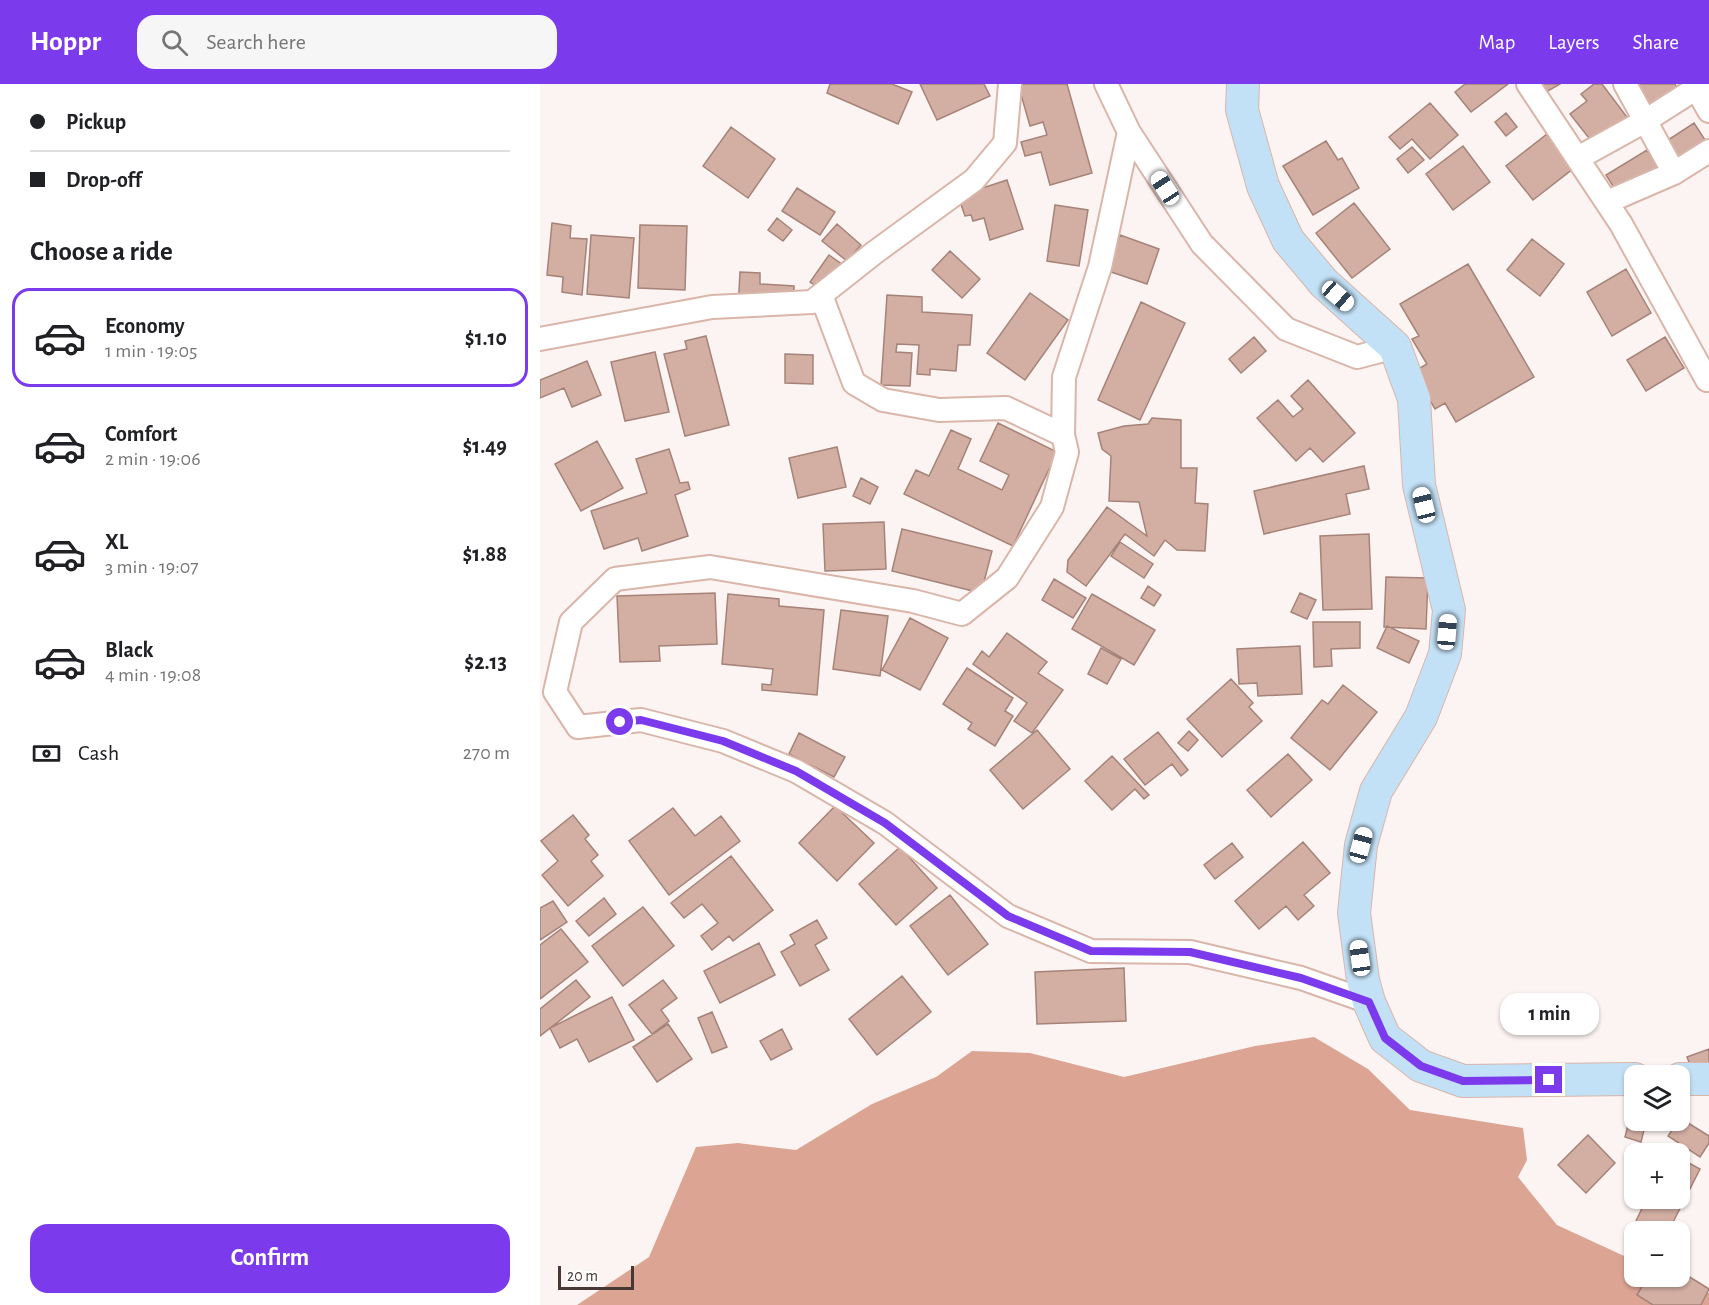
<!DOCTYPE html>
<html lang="en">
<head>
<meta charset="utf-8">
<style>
  :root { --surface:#fff; --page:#f6f6f6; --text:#202124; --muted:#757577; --line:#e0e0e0; --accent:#7c3aed }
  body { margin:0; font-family:"Alegreya Sans",sans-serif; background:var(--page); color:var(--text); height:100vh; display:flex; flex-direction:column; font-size:22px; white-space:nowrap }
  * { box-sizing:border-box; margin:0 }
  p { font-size:20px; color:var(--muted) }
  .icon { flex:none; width:33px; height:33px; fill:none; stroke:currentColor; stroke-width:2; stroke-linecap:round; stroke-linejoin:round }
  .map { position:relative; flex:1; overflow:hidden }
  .panel { display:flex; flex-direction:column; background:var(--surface); width:540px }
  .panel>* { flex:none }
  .guide { display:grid; align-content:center; height:132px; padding:0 30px; background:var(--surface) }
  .controls { position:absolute; left:1084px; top:981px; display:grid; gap:12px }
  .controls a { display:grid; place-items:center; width:66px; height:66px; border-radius:12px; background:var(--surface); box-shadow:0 2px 4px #0004; font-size:30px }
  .scale { position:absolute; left:18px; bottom:15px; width:76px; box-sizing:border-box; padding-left:6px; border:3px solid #473833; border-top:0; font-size:16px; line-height:21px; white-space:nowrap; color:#473833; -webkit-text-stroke:4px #fff; paint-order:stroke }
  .end { position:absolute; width:27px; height:27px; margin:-14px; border:8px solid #7c3aed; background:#fff; box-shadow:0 0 0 3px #fff }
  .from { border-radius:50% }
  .bubble { position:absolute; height:42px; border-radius:18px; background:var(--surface); box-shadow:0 2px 4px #0004; font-size:20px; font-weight:700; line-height:42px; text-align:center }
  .car { position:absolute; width:18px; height:36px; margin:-18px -9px; border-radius:8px; box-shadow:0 0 4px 2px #0007; background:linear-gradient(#fff 24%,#345 0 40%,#fff 0 76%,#345 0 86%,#fff 0) }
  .guide b { display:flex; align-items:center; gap:21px; height:57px; font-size:22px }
  .guide b+b { border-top:2px solid var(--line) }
  .guide i { width:15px; height:15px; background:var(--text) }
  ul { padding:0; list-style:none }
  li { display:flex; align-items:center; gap:18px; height:99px; margin:0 12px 9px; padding:0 18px; border:3px solid transparent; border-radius:18px }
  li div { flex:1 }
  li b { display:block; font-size:22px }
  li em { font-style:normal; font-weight:700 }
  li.selected { border-color:var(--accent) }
  li>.icon { width:54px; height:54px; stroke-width:1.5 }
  h2 { padding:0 30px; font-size:27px; line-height:72px }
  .pay { display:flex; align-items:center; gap:15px; height:66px; padding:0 30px; font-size:22px }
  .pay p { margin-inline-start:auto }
  .primary-button { display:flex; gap:12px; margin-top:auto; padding:12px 30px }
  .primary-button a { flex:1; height:69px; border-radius:18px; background:var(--accent); color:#fff; font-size:24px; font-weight:700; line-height:69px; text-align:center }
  header { display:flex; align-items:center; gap:36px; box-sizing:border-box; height:84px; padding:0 30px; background:var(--accent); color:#fff }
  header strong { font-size:28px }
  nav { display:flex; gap:33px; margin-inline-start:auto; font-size:21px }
  .search { width:420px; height:54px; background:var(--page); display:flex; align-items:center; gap:15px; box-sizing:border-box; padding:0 21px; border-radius:18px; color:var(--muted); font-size:22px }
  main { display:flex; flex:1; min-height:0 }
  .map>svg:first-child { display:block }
</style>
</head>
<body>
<header>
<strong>Hoppr</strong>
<div class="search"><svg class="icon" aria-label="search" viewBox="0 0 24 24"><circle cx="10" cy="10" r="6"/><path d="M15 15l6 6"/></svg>Search here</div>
<nav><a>Map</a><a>Layers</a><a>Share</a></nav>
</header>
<main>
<section class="panel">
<div class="guide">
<b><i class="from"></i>Pickup</b>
<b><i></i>Drop-off</b>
</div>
<h2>Choose a ride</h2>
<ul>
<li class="selected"><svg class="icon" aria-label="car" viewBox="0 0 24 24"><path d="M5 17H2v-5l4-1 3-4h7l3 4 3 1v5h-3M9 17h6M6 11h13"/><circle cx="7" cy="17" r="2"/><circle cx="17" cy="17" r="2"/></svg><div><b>Economy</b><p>1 min · 19:05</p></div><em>$1.10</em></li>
<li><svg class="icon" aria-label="car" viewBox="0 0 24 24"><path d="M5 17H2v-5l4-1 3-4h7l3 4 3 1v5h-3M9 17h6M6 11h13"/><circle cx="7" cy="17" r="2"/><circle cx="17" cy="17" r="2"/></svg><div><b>Comfort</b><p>2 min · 19:06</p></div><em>$1.49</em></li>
<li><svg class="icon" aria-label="car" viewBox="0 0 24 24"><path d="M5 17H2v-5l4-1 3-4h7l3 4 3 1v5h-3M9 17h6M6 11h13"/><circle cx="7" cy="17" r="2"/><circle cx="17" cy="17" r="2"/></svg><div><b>XL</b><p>3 min · 19:07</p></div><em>$1.88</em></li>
<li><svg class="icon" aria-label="car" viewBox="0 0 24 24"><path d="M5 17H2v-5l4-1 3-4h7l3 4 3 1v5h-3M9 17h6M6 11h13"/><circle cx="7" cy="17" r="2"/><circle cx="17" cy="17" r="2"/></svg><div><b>Black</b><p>4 min · 19:08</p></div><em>$2.13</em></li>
</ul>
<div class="pay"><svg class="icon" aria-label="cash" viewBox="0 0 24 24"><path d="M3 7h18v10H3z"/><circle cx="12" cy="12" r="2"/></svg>Cash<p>270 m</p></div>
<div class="primary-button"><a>Confirm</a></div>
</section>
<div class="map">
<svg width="1169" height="1221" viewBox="0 0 1169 1221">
  <rect width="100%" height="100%" fill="#fcf4f2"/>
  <path fill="#dca593" d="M774,953L828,985L870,1026L983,1044L987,1076L978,1093L1017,1141L1095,1177V1192L1128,1193L1163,1209H1169V1221H37L109,1173L156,1063L198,1059L256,1066L332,1020L396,993L432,967L490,969L584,993L715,962Z"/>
  <path fill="#d3aea3" stroke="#a68378" stroke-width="1.5" d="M290,0H352L372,8L358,40L287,9Z
    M380,0H444L450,12L397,36Z
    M478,0H527L552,89L510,101L501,68L485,72L481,58L507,51L503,38L490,42Z
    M925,0H968L931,28L915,8Z
    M1001,0H1020L1006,8Z
    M1054,0H1062L1099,49L1076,67L1067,55L1056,63L1030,30L1047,17L1041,10Z
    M1091,0H1135L1148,24L1128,34H1108Z
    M890,19L918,51L890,75L872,55L860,65L849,53Z
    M966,29L977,43L966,52L955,38Z
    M1154,39L1169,62L1134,78L1122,60Z
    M191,43L235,75L208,114L163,82Z
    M1007,50L1034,84L993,116L966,82Z
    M786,57L798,76L802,74L819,104L773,131L743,82Z
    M923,62L950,98L913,126L886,90Z
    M872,63L884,76L868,89L857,75Z
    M1107,66L1124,93L1083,118L1066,91Z
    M467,96L483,145L450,156L444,134L433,137L431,131L425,132L418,112Z
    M257,104L295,128L280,151L242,127Z
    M814,119L850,165L812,194L776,149Z
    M515,121L548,126L539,182L507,177Z
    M237,134L252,146L243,157L228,146Z
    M12,139L31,142L30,154L47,155L42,211L22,208L23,193L7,191Z
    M297,140L321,161L307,177L282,157Z
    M100,141L147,142L145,206L98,204Z
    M51,151L94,154L89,214L47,210Z
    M580,151L619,165L607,200L568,187Z
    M992,155L1024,180L1000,212L967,186Z
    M410,167L440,195L422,214L392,186Z
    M289,171L306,183L288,210L270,198Z
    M928,180L994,293L916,338L905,319L895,325L873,288L887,280L872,255L879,252L860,220Z
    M1086,185L1111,229L1072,252L1047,208Z
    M200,188L220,189V200L254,202V227L198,225Z
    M490,209L528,236L485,296L447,269Z
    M347,211L382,213V228L432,231L430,261H418L416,287L390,285V291L377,290L379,261L357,260L356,268L372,269L370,302L341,301Z
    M601,218L645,239L600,336L558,316Z
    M166,252L189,341L145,352L124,270L147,265L145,257Z
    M714,253L726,267L701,289L689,275Z
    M1125,253L1144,284L1106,307L1087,276Z
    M115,268L129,328L85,337L71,278Z
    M245,270L273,271V300L245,299Z
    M47,277L61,311L32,323L24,304L0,314V296Z
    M768,296L815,349L783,378L770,364L756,377L717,334L738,316L753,333L763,325L751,312Z
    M612,334L641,336V384H657L655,419L668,420L665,467L637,466L625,456L614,472L585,450L546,502L527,488L528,476L567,423L607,452L599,418L569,417L571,372L562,365L558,349L584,342L608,340Z
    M458,339L517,368L473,462L364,410L376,386L389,392L411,346L431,355L418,385L462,406L469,391L440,377Z
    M57,357L83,404L41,427L15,380Z
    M297,363L306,403L258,414L249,374Z
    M129,365L140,399L148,398L150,405L135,411L148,452L102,467L98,454L64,465L51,427L107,409L96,375Z
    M824,382L829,405L806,410L810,430L724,450L714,407Z
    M321,394L338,403L330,420L313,412Z
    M344,438L346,485L285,487L283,440Z
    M362,445L452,467L441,509L352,487Z
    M829,450L832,525L783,526L780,452Z
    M580,458L613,480L604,494L571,472Z
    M846,493L888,494L886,545L844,543Z
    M514,495L546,514L533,534L502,516Z
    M608,502L621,511L614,522L601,514Z
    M175,509L177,560L119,562L120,577L80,578L77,512Z
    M760,509L776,516L767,535L751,528Z
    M188,510L239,515V522L284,526L277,611L222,606V600L231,601L233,585L182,580Z
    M552,510L615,546L594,581L532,545Z
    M301,526L348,532L340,592L293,585Z
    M370,534L408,554L380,606L342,586Z
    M773,538H820V564L791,565L792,582L774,583Z
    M847,542L879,557L869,579L837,564Z
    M467,549L507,578L498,589L523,606L492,649L474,637L487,619L433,580L442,567L449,573Z
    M760,562L762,610L718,612L717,599L699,600L697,565Z
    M561,564L581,575L567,600L548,590Z
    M427,584L473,614L465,627L473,632L455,662L428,645L432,639L403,620Z
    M691,595L713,619L709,623L722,637L682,673L647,635Z
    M803,601L837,628L790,686L751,654L782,616L788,620Z
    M497,646L530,685L483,725L450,686Z
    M649,647L658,656L648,667L638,659Z
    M618,648L648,686L641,692L632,680L605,701L584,675Z
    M259,649L305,673L294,693L249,670Z
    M748,670L772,696L731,733L707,706Z
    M572,672L609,711L604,715L595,705L572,726L545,697Z
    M295,722L334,759L297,797L259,759Z
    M133,724L155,752L181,732L200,757L129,811L89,757Z
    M33,731L49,751L45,755L58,771L51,777L63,792L28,822L2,791L18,777L1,757Z
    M763,758L790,789L764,811L774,822L758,836L746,822L719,845L695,817Z
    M692,759L703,773L675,795L664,781Z
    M360,763L397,804L356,841L319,800Z
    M191,772L233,826L193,857L189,852L172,866L161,852L178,839L162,820L144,834L131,819Z
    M410,811L448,860L408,891L370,842Z
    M64,814L76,830L49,852L36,837Z
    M13,817L27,838L0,856V824Z
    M103,823L134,862L83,902L52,862Z
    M277,836L287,854L275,861L289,886L260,902L241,868L255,860L250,851Z
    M21,845L48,878L0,915V861Z
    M219,859L235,891L180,919L164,887Z
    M584,884L586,937L497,940L495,888Z
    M362,892L391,928L337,971L309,935Z
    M36,896L50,913L0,952V925Z
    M123,896L137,914L121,926L129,937L112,950L89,921Z
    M72,913L94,956L49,978L37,955L20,964L10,944Z
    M172,928L187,963L172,969L158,934Z
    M128,940L152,975L117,998L93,963Z
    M242,945L252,965L231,976L220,957Z
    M1169,965V998L1158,1002L1147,973Z
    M1140,1034L1169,1052V1059L1160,1073L1128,1052Z
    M1089,1037L1105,1042L1101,1058L1085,1053Z
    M1048,1051L1075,1079L1046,1109L1018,1081Z
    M1140,1074L1160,1085L1128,1148H1115L1096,1137L1107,1114H1140Z
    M1140,1187L1169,1205L1161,1221H1113L1097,1211L1108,1192H1140Z"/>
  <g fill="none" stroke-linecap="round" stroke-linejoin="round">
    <g stroke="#dab5a9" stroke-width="26">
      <path id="street" d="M566,0L589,48L662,160L746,245L817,273L855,263
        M988,0L1081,140L1167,296
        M1085,0L1134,89
        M1154,0L1169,27
        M589,48L560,183L524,293L523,351L527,368L512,423L467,494L422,530L373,517L170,483L75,495L31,538L15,608L38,643L101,636L183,657L256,687L345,739L468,832L551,867L650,868L761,894L829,918
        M1038,74L1105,37L1163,0
        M1067,118L1134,89L1169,67
        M281,211L314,299L343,316L399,326L466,324L523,351
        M0,255L172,223L272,218L334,169L434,96L465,59L470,0"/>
    </g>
    <g stroke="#dab5a9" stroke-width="34">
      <path id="secondary" d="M703,0L702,26L723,102L748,156L784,199L855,263L874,315L879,401L909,526L905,570L881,633L836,707L821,761L814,829L823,896L829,918L845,954L881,982L923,997L1095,995
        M1140,995H1169"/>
    </g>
    <use href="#street" stroke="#fff" stroke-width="22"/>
    <use href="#secondary" stroke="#c3e1f6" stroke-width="32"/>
  </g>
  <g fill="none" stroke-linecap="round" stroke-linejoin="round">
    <path stroke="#7c3aed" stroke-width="8" d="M80,638L101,636L183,657L256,687L345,739L468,832L551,867L650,868L761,894L829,918L845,954L881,982L923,997L1009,996"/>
  </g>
</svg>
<div class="controls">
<a><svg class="icon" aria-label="layers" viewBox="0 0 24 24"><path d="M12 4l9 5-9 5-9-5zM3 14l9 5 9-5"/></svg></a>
<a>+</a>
<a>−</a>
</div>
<div class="scale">20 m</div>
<i class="end from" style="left:80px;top:638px"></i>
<i class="end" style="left:1009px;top:996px"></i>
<div class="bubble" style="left:960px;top:909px;width:99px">1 min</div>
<i class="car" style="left:625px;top:104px;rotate:327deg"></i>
<i class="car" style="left:798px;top:212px;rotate:131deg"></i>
<i class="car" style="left:884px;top:421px;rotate:346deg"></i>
<i class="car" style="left:907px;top:548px;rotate:5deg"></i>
<i class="car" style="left:821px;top:761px;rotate:15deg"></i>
<i class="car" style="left:820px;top:874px;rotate:352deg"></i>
</div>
</main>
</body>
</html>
